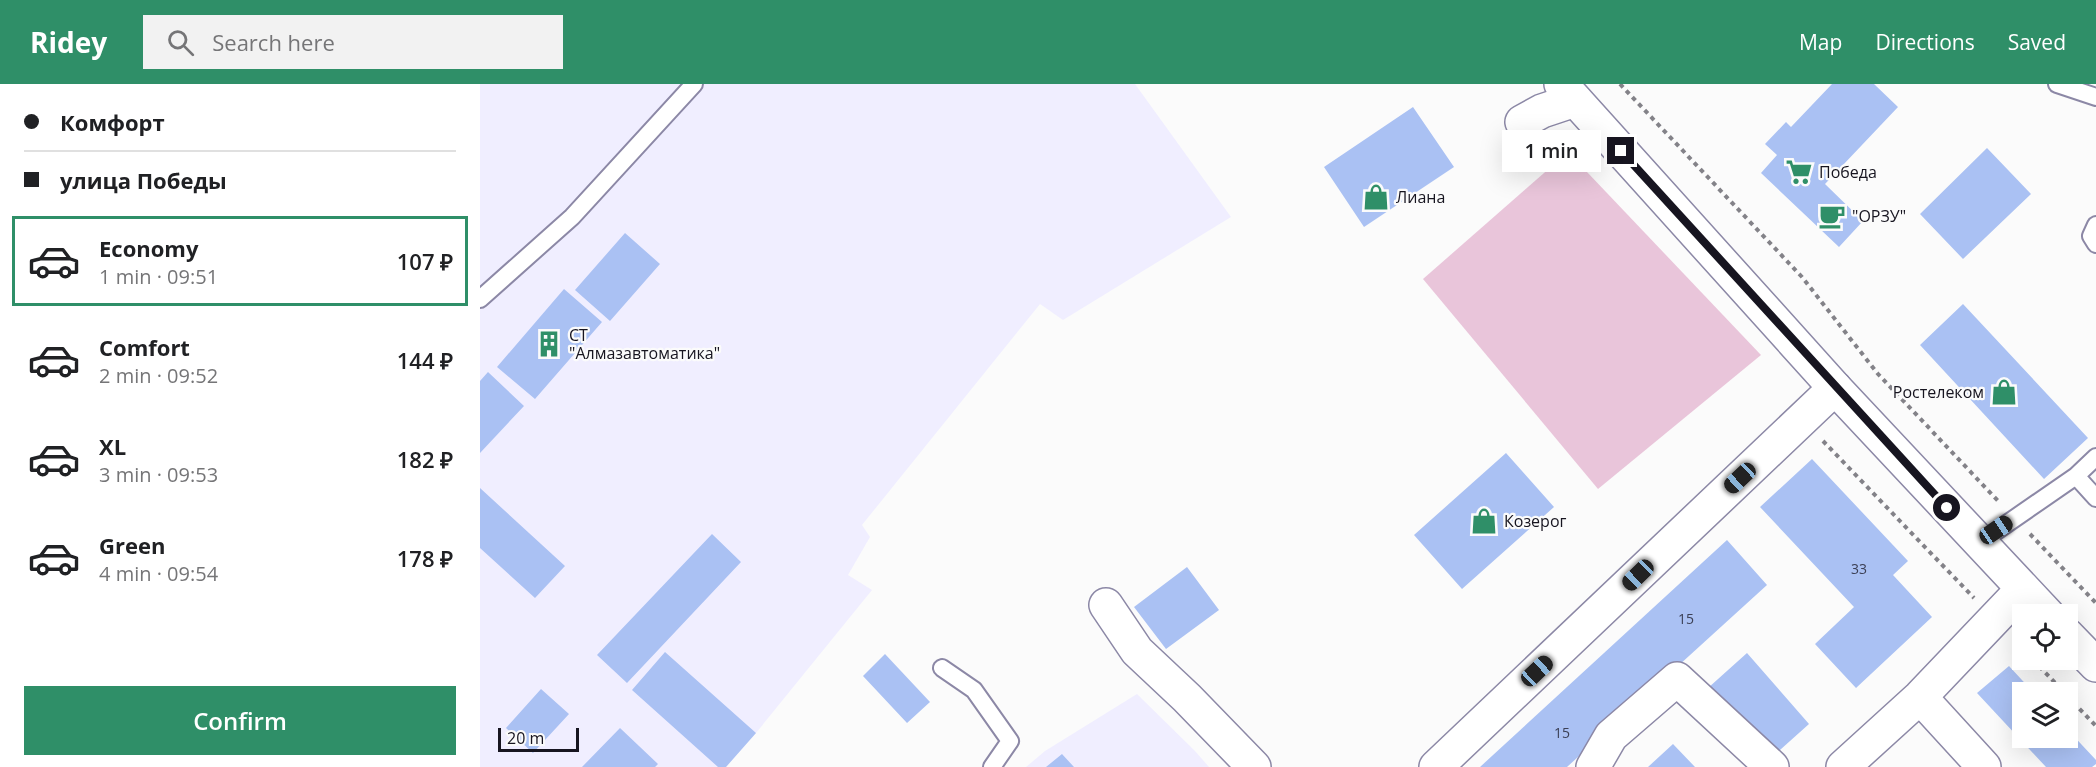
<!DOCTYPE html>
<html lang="en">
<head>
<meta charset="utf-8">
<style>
  :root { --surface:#fff; --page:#f2f2f2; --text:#202124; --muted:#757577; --line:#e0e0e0; --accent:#2f8f68 }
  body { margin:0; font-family:"Open Sans",sans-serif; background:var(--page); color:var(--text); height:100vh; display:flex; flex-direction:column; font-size:22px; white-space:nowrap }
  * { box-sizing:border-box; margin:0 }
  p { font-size:20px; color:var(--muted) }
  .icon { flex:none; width:33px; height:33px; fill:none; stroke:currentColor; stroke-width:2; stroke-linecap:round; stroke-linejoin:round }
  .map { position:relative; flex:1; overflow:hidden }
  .drawer { display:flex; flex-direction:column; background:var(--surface); width:480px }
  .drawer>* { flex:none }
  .guide { display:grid; align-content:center; height:132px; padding:0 24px; background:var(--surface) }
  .tools { position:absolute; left:1532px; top:520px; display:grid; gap:12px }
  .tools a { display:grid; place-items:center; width:66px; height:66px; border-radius:0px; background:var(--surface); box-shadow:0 6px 24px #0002; font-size:30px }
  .scale { position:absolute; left:18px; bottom:15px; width:81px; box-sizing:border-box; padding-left:6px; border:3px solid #171520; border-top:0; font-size:16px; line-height:21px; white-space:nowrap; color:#171520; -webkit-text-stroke:4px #fbfbfb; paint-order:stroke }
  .end { position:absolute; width:27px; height:27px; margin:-14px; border:8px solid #171520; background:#fff; box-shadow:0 0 0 3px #fff }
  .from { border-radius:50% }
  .bubble { position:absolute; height:42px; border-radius:0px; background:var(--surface); box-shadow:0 6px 24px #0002; font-size:20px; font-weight:600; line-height:42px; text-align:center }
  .car { position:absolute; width:18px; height:36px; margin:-18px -9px; border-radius:8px; box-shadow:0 0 4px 2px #0007; background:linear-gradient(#222 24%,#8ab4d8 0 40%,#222 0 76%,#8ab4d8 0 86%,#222 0) }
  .guide b { display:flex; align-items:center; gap:21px; height:57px; font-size:22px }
  .guide b+b { border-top:2px solid var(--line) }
  .guide i { width:15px; height:15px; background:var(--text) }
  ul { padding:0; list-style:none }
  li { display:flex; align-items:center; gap:18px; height:90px; margin:0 12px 9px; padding:0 12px; border:3px solid transparent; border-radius:0px }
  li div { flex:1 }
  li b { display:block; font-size:22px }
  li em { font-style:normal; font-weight:600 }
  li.on { border-color:var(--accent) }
  li>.icon { width:54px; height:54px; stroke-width:1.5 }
  .button { display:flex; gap:12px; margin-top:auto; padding:12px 24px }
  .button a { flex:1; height:69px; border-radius:0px; background:var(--accent); color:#fff; font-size:24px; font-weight:600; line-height:69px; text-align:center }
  header { display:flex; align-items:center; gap:36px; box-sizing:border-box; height:84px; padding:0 30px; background:var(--accent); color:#fff }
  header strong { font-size:28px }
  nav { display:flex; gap:33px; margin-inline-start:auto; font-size:21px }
  .search { width:420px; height:54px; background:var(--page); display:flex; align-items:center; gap:15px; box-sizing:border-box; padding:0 21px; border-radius:0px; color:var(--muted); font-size:22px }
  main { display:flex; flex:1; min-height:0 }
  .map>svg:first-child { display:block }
</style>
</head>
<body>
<header>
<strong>Ridey</strong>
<div class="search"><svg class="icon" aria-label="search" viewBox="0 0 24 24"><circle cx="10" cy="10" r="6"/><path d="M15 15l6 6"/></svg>Search here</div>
<nav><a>Map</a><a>Directions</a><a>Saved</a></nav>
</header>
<main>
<section class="drawer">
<div class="guide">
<b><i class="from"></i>Комфорт</b>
<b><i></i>улица Победы</b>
</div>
<ul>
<li class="on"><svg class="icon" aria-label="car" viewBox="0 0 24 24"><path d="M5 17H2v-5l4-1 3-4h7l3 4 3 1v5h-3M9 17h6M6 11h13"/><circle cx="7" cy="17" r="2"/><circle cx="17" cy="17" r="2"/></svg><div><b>Economy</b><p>1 min · 09:51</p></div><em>107 ₽</em></li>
<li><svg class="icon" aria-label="car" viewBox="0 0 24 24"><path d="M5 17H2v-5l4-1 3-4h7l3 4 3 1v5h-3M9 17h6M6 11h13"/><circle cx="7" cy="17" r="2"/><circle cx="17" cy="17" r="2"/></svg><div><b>Comfort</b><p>2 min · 09:52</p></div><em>144 ₽</em></li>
<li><svg class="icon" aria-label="car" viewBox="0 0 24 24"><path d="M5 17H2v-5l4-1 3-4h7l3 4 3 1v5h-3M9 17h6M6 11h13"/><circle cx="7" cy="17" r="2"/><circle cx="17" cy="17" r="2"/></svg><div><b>XL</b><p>3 min · 09:53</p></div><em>182 ₽</em></li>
<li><svg class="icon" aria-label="car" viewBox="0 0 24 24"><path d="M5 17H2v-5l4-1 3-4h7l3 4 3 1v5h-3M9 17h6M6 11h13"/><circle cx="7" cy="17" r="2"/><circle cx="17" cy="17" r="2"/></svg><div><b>Green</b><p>4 min · 09:54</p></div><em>178 ₽</em></li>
</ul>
<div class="button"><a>Confirm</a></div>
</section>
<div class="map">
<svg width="1616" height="683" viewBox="0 0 1616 683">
  <rect width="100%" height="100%" fill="#fbfbfb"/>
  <path fill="#f0eeff" d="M0,0H655L751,133L583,236L560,220L382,441L390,453L368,491L392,506L276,649L246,683H0Z
    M657,610L715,667L729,683H546L565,667Z"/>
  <path fill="#e9c5da" d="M1088,68L1281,271L1118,405L943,195Z"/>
  <path fill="#aac1f3" d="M1352,0H1394L1418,23L1345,100L1383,137L1359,163L1281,89L1297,71L1285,60L1306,38L1311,43Z
    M933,23L974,83L884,143L844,83Z
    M1507,64L1551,110L1483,175L1440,130Z
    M145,149L180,180L130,237L95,206Z
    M84,205L122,238L55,315L17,283Z
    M1483,220L1608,354L1564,395L1440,261Z
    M8,288L44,322L0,369V297Z
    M1026,369L1074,423L982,505L934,451Z
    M1332,375L1428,477L1413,491L1452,533L1376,604L1335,560L1374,523L1280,423Z
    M0,404L85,482L55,514L0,464Z
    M232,450L261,478L147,599L117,571Z
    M1247,456L1287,501L1087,683H1000Z
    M707,483L739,526L686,565L654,523Z
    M185,568L276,649L246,683H238L152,606Z
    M1267,569L1329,640L1290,675L1228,604Z
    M405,570L450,618L427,639L383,592Z
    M1529,582L1554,609H1542V654H1587V645L1616,676V680L1612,683H1566L1497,609Z
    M61,605L89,630L53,669L26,644Z
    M140,644L178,680L175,683H102Z
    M1193,660L1215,683H1168Z
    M582,670L594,683H566Z"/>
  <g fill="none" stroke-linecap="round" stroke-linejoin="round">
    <g stroke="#8c88a6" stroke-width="20">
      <path id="lane" d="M1577,0L1616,13
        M1616,141L1611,152L1616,160
        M0,215L92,133L214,0
        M1596,392L1616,373
        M1499,459L1596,392L1616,414
        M462,584L494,606L530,657L512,683"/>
    </g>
    <g stroke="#8c88a6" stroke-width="36">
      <path id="street" d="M1042,38L1062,27L1095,16
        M626,521L657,567L707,614L774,683
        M1440,613L1504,683
        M956,683L1355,304
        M1113,683L1131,652L1197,595L1292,683
        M1363,683L1440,613L1543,505"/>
    </g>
    <g stroke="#8c88a6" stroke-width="36">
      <path id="secondary" d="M1081,0L1355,304L1568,531
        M1587,551L1616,581"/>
    </g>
    <path stroke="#838288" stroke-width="4" stroke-dasharray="4.5 4.5" stroke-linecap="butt" d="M1140,0L1322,193L1398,290L1520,419
      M1343,357L1494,514
      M1550,450L1616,519
      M1534,556L1542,564
      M1553,576L1585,609
      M1587,612L1616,642"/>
    <use href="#lane" stroke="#fff" stroke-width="16"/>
    <use href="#street" stroke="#fff" stroke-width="33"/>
    <use href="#secondary" stroke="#fff" stroke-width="33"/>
  </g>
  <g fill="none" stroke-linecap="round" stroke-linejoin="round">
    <path stroke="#171520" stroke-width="8" d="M1141,67L1467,424"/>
  </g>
  <defs>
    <g id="supermarket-bare" transform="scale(2.07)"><path d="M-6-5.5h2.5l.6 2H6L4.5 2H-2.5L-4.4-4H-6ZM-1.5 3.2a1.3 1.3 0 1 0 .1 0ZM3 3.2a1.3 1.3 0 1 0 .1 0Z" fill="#2f8f68" stroke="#fbfbfb" stroke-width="2.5" paint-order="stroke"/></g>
    <g id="shop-bare" transform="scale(2.07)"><path d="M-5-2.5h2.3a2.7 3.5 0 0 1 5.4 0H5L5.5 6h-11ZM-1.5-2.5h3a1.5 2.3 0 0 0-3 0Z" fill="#2f8f68" stroke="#fbfbfb" stroke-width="2.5" paint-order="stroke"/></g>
    <g id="cafe-bare" transform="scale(2.07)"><path d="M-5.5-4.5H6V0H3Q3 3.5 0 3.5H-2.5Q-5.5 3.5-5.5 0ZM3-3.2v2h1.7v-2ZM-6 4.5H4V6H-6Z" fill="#2f8f68" stroke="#fbfbfb" stroke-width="2.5" paint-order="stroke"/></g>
    <g id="building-bare" transform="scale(2.07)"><path d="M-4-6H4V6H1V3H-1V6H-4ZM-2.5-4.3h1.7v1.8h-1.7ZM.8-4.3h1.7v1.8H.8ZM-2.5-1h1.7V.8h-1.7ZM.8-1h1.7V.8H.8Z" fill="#2f8f68" stroke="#fbfbfb" stroke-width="2.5" paint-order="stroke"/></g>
  </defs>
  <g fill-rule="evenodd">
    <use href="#supermarket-bare" x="1319" y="88"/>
    <use href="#shop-bare" x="896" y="113"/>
    <use href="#cafe-bare" x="1352" y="132"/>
    <use href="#building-bare" x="69" y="260"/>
    <use href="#shop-bare" x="1524" y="308"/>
    <use href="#shop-bare" x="1004" y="437"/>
  </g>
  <g text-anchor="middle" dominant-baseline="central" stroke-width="4.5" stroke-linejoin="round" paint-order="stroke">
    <g font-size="14" fill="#3c4055">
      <text x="1379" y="484">33</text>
      <text x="1206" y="534">15</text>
      <text x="1082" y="648">15</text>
    </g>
    <g font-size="16" fill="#171520" stroke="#fbfbfb" text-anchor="start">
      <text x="1339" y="88">Победа</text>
      <text x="916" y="113">Лиана</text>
      <text x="1372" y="132">"ОРЗУ"</text>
      <text x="89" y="251">СТ<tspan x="89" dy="18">"Алмазавтоматика"</tspan></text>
      <text x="1504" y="308" text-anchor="end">Ростелеком</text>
      <text x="1024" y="437">Козерог</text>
    </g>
  </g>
</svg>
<div class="tools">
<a><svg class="icon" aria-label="locate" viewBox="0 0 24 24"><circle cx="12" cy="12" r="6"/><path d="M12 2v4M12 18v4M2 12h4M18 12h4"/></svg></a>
<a><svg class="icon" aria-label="layers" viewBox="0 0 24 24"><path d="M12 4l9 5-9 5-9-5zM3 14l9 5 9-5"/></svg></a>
</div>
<div class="scale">20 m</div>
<i class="end from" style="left:1467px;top:424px"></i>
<i class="end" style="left:1141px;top:67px"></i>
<div class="bubble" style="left:1022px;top:46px;width:99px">1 min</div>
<i class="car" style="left:1260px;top:394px;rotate:227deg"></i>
<i class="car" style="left:1516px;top:446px;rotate:56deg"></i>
<i class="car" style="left:1158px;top:491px;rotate:226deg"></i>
<i class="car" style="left:1057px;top:587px;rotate:47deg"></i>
</div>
</main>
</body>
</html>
